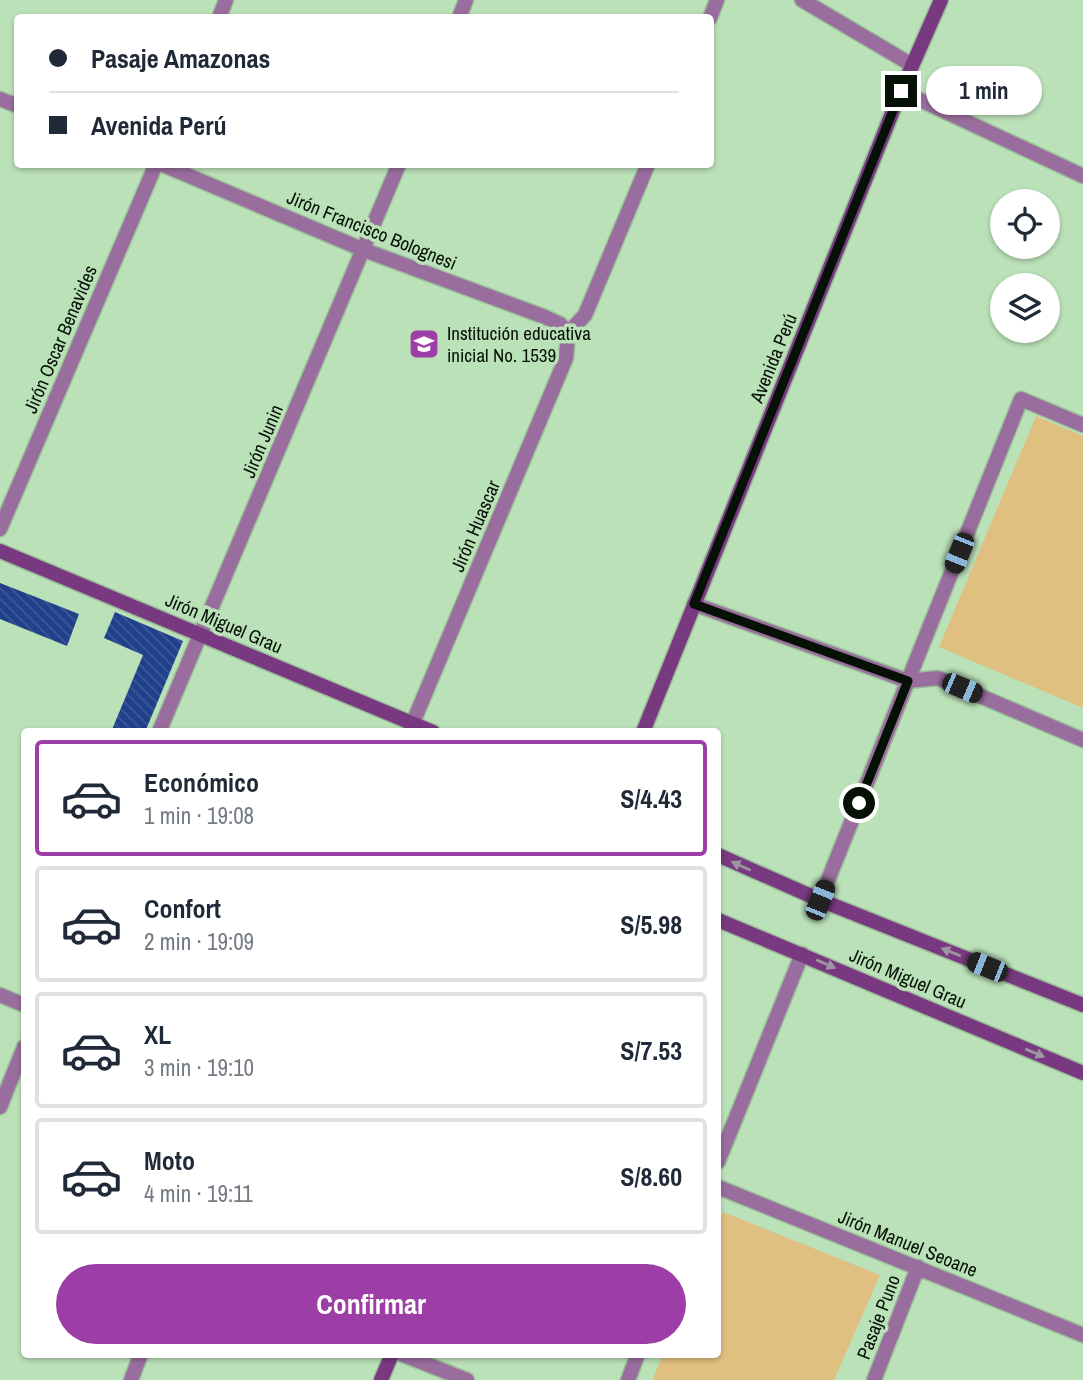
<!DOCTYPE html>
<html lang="es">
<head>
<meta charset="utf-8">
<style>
  :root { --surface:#fff; --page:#f2f2f3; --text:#1f2937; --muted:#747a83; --line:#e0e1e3; --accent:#9d3ea7 }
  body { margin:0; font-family:"Archivo Narrow",sans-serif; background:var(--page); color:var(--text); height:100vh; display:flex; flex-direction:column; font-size:26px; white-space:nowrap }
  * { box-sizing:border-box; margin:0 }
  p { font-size:23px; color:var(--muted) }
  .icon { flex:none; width:38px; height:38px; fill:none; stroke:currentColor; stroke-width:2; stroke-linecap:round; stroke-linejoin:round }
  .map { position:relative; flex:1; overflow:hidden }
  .drawer { position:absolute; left:21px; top:728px; width:700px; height:630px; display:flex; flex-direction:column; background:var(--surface); border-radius:7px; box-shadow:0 2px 5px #0004 }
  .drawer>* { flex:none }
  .banner { position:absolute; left:14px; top:14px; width:700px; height:154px; border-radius:7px; box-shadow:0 2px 5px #0004; display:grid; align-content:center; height:154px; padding:0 35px; background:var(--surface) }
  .buttons { position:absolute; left:990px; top:189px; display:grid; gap:14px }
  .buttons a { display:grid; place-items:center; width:70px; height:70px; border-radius:50%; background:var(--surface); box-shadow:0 2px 5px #0004; font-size:35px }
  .end { position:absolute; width:32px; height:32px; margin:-16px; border:9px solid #051105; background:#fff; box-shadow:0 0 0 4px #fff }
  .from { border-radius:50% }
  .bubble { position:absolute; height:49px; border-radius:24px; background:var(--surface); box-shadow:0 2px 5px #0004; font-size:23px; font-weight:700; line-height:49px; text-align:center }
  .car { position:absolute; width:21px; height:42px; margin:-21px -10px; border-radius:9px; box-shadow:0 0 5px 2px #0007; background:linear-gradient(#222 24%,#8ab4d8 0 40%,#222 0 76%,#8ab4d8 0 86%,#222 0) }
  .banner b { display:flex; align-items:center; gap:24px; height:66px; font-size:26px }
  .banner b+b { border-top:2px solid var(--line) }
  .banner i { width:18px; height:18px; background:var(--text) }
  ul { padding:12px 0 0; list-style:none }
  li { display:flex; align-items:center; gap:21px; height:116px; margin:0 14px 10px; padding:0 21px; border:4px solid var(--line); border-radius:7px }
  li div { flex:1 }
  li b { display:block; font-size:26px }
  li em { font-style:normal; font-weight:700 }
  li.active { border-color:var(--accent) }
  li>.icon { width:63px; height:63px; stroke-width:1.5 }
  .cta { display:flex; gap:14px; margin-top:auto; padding:14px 35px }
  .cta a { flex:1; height:80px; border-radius:42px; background:var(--accent); color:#fff; font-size:28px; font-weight:700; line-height:80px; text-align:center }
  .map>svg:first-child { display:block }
</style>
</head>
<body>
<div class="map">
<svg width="1083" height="1380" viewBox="0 0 1083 1380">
  <defs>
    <pattern id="building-back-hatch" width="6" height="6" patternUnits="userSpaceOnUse" patternTransform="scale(1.75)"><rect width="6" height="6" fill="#20408c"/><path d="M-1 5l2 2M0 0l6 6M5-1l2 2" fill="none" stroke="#3e5894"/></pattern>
  </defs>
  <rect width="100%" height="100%" fill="#bbe1b9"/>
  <path fill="#dfc081" d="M1036,416L1083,436V708L939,647Z
    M723,1212L880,1275L834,1380H652L663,1355L718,1354V1225Z"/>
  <path fill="url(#building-back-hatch)" d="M0,583L79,614L67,646L0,619Z
    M115,612L183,641L145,732H111L143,655L104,638Z"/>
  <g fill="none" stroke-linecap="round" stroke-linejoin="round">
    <g stroke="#9abc99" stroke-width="17">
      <path id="street" d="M802,0L912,65
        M219,18L226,0
        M459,18L466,0
        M710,18L717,0
        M901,91L1083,176
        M0,99L18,106
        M161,164L364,250L545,317L560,324L568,333
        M568,333L585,315L648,164
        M0,529L156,164
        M694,604L908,681L938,678L1083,740
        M159,732L399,164
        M409,732L566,358L568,333
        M820,900L1021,399L1083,425
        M0,995L24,1005
        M0,1107L24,1047
        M718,1162L802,954
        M718,1187L1083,1335
        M401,1354L467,1380
        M131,1380L141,1354
        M628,1380L638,1354
        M874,1380L918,1267"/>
    </g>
    <g stroke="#9abc99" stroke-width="17">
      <path id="secondary" d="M0,551L433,732
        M643,732L901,91L941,0
        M718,855L820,900L1083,1005
        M718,920L1083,1073
        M381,1380L392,1354"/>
    </g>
    <use href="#street" stroke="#996d9d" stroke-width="14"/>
    <use href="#secondary" stroke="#793980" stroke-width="14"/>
  </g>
  <defs><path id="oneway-solid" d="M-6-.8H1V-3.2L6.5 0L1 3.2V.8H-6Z" transform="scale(1.75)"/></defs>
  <g fill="#9d959f">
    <use href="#oneway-solid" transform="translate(741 866) rotate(-156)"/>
    <use href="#oneway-solid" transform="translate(951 952) rotate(-158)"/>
    <use href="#oneway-solid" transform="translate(826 964) rotate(23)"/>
    <use href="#oneway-solid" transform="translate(1035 1053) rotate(23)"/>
  </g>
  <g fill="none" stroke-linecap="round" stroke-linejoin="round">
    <path stroke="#051105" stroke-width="9" d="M859,803L908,681L694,604L901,91"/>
  </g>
  <defs>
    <g id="school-square" transform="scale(1.575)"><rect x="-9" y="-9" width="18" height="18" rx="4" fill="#9d3ea7" stroke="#bbe1b9"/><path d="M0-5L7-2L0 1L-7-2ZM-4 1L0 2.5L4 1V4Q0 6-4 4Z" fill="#fff"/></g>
  </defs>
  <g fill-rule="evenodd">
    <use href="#school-square" x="424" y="344"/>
  </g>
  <g text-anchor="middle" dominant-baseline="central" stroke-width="7" stroke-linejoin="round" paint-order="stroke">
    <g font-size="19" fill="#051105" stroke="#bbe1b9">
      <text transform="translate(372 230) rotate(22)">Jirón Francisco Bolognesi</text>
      <text transform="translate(60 339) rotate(-67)">Jirón Oscar Benavides</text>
      <text transform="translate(773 358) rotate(-68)">Avenida Perú</text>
      <text transform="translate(262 441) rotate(-67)">Jirón Junin</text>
      <text transform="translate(475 526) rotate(-67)">Jirón Huascar</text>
      <text transform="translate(224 623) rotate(23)">Jirón Miguel Grau</text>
      <text transform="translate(908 978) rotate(23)">Jirón Miguel Grau</text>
      <text transform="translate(908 1243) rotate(22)">Jirón Manuel Seoane</text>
      <text transform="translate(878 1317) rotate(-69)">Pasaje Puno</text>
    </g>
    <g font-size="19" fill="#051105" stroke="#bbe1b9" text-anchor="start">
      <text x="447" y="333">Institución educativa<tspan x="447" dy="22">inicial No. 1539</tspan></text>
    </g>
  </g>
</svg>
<div class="buttons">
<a><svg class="icon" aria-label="locate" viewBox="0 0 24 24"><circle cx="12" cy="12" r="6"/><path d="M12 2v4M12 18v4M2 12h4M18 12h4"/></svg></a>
<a><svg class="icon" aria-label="layers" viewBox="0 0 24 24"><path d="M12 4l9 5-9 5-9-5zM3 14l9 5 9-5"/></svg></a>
</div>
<i class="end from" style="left:859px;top:803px"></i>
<i class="end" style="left:901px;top:91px"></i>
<div class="bubble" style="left:926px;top:66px;width:116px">1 min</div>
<i class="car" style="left:959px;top:553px;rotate:202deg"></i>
<i class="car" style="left:962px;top:688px;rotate:113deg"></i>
<i class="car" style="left:820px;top:900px;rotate:22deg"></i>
<i class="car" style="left:987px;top:967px;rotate:292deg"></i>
<div class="banner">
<b><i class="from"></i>Pasaje Amazonas</b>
<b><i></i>Avenida Perú</b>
</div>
<section class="drawer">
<ul>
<li class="active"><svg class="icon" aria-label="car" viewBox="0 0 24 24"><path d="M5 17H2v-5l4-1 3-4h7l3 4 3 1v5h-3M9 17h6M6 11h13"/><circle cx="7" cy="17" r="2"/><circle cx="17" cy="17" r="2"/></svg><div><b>Económico</b><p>1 min · 19:08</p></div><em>S/4.43</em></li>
<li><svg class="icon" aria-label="car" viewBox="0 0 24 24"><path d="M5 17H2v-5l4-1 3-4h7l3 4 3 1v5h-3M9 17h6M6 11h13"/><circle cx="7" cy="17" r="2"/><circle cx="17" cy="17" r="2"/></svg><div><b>Confort</b><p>2 min · 19:09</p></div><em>S/5.98</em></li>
<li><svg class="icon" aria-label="car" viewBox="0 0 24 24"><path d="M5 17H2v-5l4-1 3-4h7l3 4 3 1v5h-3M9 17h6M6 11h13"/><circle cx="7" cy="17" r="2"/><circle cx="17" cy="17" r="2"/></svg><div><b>XL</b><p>3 min · 19:10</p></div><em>S/7.53</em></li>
<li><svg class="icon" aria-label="car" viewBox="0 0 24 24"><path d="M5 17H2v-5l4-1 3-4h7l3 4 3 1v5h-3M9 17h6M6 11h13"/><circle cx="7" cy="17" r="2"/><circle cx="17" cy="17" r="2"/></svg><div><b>Moto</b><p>4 min · 19:11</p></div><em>S/8.60</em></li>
</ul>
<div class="cta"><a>Confirmar</a></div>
</section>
</div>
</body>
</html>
